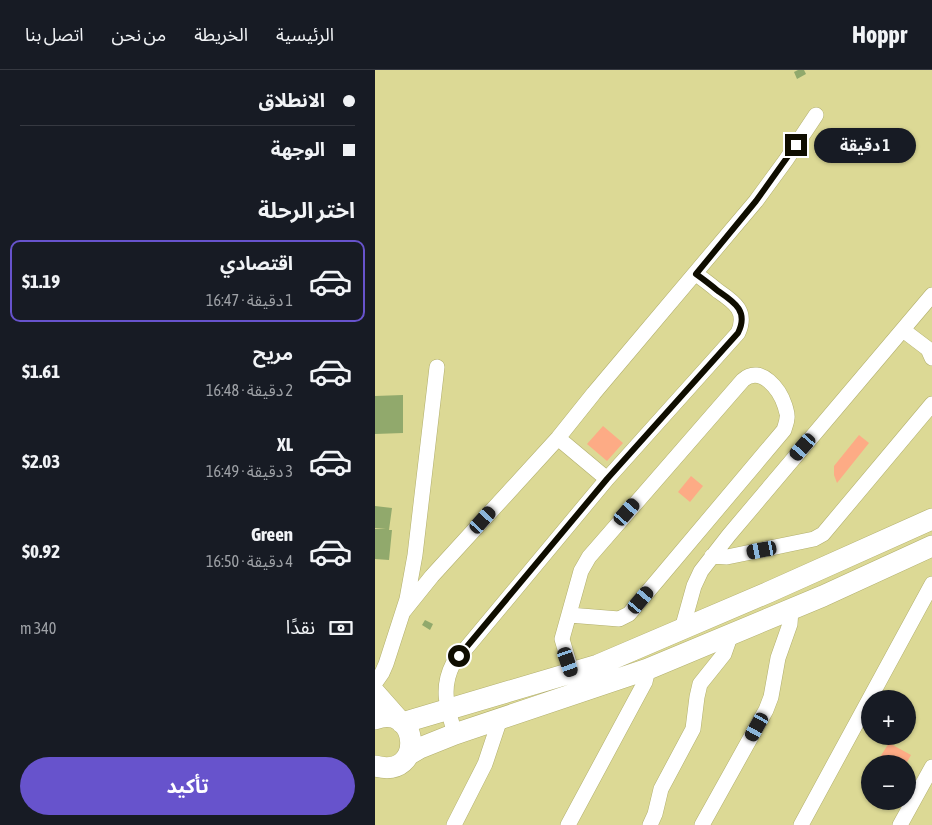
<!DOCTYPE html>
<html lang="ar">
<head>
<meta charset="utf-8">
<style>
  :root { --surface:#171b24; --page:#20242c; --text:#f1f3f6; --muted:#9ea1a6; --line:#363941; --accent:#6753cc }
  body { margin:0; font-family:"Asap Condensed","Noto Sans Arabic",sans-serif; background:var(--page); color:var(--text); direction:rtl; height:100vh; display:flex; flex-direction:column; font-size:19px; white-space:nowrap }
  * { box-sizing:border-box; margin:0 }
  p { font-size:16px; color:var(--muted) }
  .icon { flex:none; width:28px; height:28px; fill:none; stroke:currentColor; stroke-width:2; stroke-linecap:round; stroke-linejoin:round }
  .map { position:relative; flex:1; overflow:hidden; direction:ltr }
  .side { display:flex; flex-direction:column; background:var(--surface); width:375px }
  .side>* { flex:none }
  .banner { display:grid; align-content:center; height:110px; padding:0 20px; background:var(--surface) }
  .buttons { position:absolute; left:486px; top:620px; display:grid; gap:10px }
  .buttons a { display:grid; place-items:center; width:55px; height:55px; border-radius:50%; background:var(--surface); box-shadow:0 1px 4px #0004; font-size:25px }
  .end { position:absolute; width:22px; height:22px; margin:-11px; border:6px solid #0f0d00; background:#fff; box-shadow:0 0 0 2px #fff }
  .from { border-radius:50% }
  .bubble { position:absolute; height:35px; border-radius:18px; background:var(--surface); box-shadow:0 1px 4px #0004; font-size:16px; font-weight:700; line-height:35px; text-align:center; direction:rtl }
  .car { position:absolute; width:15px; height:30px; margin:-15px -8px; border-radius:6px; box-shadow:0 0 4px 1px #0007; background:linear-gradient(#222 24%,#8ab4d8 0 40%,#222 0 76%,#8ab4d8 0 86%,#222 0) }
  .banner b { display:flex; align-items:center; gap:18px; height:48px; font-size:19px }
  .banner b+b { border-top:1px solid var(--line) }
  .banner i { width:12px; height:12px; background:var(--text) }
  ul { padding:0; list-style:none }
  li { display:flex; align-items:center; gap:15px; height:82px; margin:0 10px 8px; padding:0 10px; border:2px solid transparent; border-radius:10px }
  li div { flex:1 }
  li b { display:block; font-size:19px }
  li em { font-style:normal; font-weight:700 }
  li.on { border-color:var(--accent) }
  li>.icon { width:45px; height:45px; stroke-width:1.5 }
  h2 { padding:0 20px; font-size:22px; line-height:60px }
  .pay { display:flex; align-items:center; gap:12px; height:55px; padding:0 20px; font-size:19px }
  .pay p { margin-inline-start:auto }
  .action { display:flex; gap:10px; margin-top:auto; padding:10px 20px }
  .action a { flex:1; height:58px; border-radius:30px; background:var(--accent); color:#fff; font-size:20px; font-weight:700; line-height:58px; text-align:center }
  header { display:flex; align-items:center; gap:30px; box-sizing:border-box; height:70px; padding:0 25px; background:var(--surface); border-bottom:1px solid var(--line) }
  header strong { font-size:24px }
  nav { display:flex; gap:28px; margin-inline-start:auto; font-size:18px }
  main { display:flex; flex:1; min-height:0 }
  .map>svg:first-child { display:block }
</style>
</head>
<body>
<header>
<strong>Hoppr</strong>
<nav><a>الرئيسية</a><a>الخريطة</a><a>من نحن</a><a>اتصل بنا</a></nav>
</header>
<main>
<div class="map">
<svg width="557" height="755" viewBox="0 0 557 755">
  <rect width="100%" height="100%" fill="#dcd995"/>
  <path fill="#fdab85" d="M228,356L248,373L232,391L212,374Z
    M484,365L494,373L462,413L459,405V396Z
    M316,406L328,416L315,432L303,422Z
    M514,673L536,685L531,694H516L505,687Z"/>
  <path fill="#91a96c" d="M423,0H429L431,4L422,9L419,2Z
    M28,325V363L0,364V326Z
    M0,436L17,438L14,460H17L14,490L0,489V459H11L0,458Z
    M50,550L58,554L55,560L47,555Z"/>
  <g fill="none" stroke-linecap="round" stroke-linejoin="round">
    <g stroke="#b2af6d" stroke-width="16">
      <path id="street" d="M528,260L553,279L557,288
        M183,368L232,409
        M337,486L352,487L439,469L448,464L557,334
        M28,542L57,506L183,368L219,323L381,131L411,90L441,45
        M194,545L244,549L254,544L409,360C410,356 412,352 412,348C413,345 411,340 410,336C405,320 386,294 368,310L214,487L206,501L187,569L197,603
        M307,559L319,516L326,501L354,465L557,225
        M0,613L7,603L11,594L32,529L40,485L62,297
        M80,664C73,640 65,619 78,594L232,409L363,263C373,241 359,232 343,221C336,215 328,209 321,204
        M79,755L110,694L125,649
        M193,755L270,612L273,599
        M275,755L280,744L286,719L318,659L322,627L325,614L349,584L356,564
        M327,755L391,640L396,627L403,588L415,554L416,540
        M426,755L557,514
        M525,755L557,697"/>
    </g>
    <g stroke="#b2af6d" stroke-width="22">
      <path id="secondary" d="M0,623L23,649
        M0,649C44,632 51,710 0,696
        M27,653L223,595L394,522L557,449
        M33,685L45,678L80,664L273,599L448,526L557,476"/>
    </g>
    <use href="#street" stroke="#fff" stroke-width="15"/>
    <use href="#secondary" stroke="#fff" stroke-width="21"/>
  </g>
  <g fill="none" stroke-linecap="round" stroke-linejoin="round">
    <path stroke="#0f0d00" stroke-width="6" d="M84,586L232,409L363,263C374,241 359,232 343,221C336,215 328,209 321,204L381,131L421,75"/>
  </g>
</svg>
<div class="buttons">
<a>+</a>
<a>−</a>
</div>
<i class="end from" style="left:84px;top:586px"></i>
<i class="end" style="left:421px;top:75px"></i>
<div class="bubble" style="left:439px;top:58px;width:102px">1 دقيقة</div>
<i class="car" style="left:428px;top:377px;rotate:221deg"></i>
<i class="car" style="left:252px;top:442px;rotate:41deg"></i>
<i class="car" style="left:108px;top:450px;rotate:42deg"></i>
<i class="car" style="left:387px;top:480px;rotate:259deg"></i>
<i class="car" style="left:266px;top:530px;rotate:40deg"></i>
<i class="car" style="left:193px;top:592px;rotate:161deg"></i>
<i class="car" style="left:382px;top:657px;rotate:209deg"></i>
</div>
<section class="side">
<div class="banner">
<b><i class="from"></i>الانطلاق</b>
<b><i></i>الوجهة</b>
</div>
<h2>اختر الرحلة</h2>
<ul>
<li class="on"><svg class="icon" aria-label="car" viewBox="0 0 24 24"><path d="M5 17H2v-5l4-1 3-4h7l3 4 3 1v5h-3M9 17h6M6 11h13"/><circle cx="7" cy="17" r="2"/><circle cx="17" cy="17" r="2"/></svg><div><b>اقتصادي</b><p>1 دقيقة · 16:47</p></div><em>$1.19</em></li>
<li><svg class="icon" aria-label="car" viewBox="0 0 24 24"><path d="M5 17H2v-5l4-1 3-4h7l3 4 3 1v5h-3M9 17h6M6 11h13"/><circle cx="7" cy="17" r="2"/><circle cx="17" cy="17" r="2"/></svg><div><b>مريح</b><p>2 دقيقة · 16:48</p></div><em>$1.61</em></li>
<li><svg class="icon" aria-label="car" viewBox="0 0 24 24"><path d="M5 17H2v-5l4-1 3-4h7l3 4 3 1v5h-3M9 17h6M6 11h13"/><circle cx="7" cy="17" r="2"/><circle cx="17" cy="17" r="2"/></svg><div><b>XL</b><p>3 دقيقة · 16:49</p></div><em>$2.03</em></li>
<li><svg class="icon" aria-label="car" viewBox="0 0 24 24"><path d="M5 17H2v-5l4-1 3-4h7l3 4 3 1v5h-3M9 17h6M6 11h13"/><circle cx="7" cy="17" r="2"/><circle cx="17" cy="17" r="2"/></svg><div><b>Green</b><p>4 دقيقة · 16:50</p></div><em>$0.92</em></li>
</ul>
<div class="pay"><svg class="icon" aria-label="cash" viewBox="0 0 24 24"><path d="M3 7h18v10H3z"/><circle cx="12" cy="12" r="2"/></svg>نقدًا<p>340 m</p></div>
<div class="action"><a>تأكيد</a></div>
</section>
</main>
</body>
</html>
